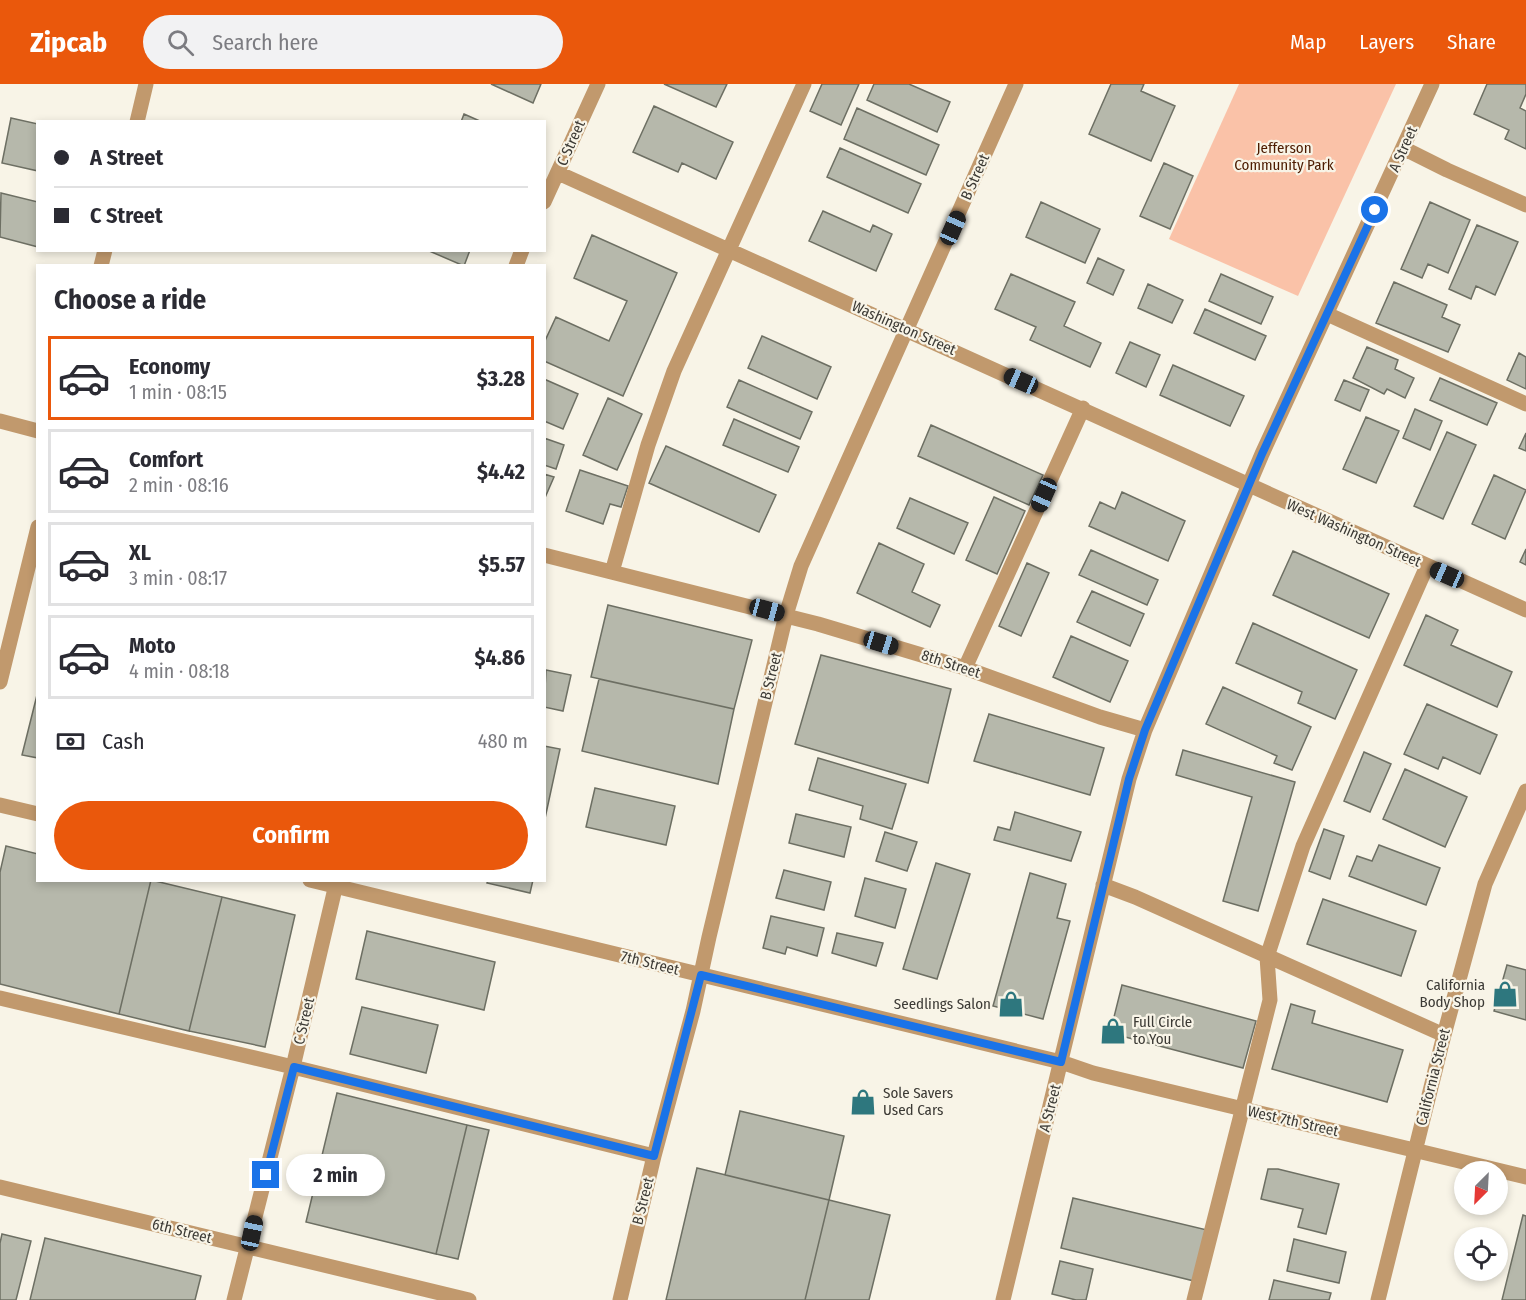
<!DOCTYPE html>
<html lang="en">
<head>
<meta charset="utf-8">
<style>
  :root { --surface:#fff; --page:#f2f2f3; --text:#2b2b33; --muted:#7c7c81; --line:#e1e1e2; --accent:#ea580c }
  body { margin:0; font-family:"Fira Sans Condensed",sans-serif; background:var(--page); color:var(--text); height:100vh; display:flex; flex-direction:column; font-size:22px; white-space:nowrap }
  * { box-sizing:border-box; margin:0 }
  p { font-size:20px; color:var(--muted) }
  .icon { flex:none; width:33px; height:33px; fill:none; stroke:currentColor; stroke-width:2; stroke-linecap:round; stroke-linejoin:round }
  .map { position:relative; flex:1; overflow:hidden }
  .drawer { position:absolute; left:36px; top:180px; width:510px; height:618px; display:flex; flex-direction:column; background:var(--surface); border-radius:0px; box-shadow:0 3px 9px #0003 }
  .drawer>* { flex:none }
  .top-card { position:absolute; left:36px; top:36px; width:510px; height:132px; border-radius:0px; box-shadow:0 3px 9px #0003; display:grid; align-content:center; height:132px; padding:0 18px; background:var(--surface) }
  .needle { width:39px; rotate:204deg }
  .buttons { position:absolute; left:1454px; top:1077px; display:grid; gap:12px }
  .buttons a { display:grid; place-items:center; width:54px; height:54px; border-radius:50%; background:var(--surface); box-shadow:0 3px 9px #0003; font-size:30px }
  .end { position:absolute; width:27px; height:27px; margin:-14px; border:8px solid #1a73e8; background:#fff; box-shadow:0 0 0 3px #fff }
  .from { border-radius:50% }
  .bubble { position:absolute; height:42px; border-radius:21px; background:var(--surface); box-shadow:0 3px 9px #0003; font-size:20px; font-weight:700; line-height:42px; text-align:center }
  .car { position:absolute; width:18px; height:36px; margin:-18px -9px; border-radius:8px; box-shadow:0 0 4px 2px #0007; background:linear-gradient(#222 24%,#8ab4d8 0 40%,#222 0 76%,#8ab4d8 0 86%,#222 0) }
  .top-card b { display:flex; align-items:center; gap:21px; height:57px; font-size:22px }
  .top-card b+b { border-top:2px solid var(--line) }
  .top-card i { width:15px; height:15px; background:var(--text) }
  ul { padding:0; list-style:none }
  li { display:flex; align-items:center; gap:18px; height:84px; margin:0 12px 9px; padding:0 6px; border:3px solid var(--line); border-radius:0px }
  li div { flex:1 }
  li b { display:block; font-size:22px }
  li em { font-style:normal; font-weight:700 }
  li.current { border-color:var(--accent) }
  li>.icon { width:54px; height:54px; stroke-width:1.5 }
  h2 { padding:0 18px; font-size:27px; line-height:72px }
  .pay { display:flex; align-items:center; gap:15px; height:66px; padding:0 18px; font-size:22px }
  .pay p { margin-inline-start:auto }
  .button { display:flex; gap:12px; margin-top:auto; padding:12px 18px }
  .button a { flex:1; height:69px; border-radius:36px; background:var(--accent); color:#fff; font-size:24px; font-weight:700; line-height:69px; text-align:center }
  header { display:flex; align-items:center; gap:36px; box-sizing:border-box; height:84px; padding:0 30px; background:var(--accent); color:#fff }
  header strong { font-size:28px }
  nav { display:flex; gap:33px; margin-inline-start:auto; font-size:21px }
  .search { width:420px; height:54px; background:var(--page); display:flex; align-items:center; gap:15px; box-sizing:border-box; padding:0 21px; border-radius:33px; color:var(--muted); font-size:22px }
  .map>svg:first-child { display:block }
</style>
</head>
<body>
<header>
<strong>Zipcab</strong>
<div class="search"><svg class="icon" aria-label="search" viewBox="0 0 24 24"><circle cx="10" cy="10" r="6"/><path d="M15 15l6 6"/></svg>Search here</div>
<nav><a>Map</a><a>Layers</a><a>Share</a></nav>
</header>
<div class="map">
<svg width="1526" height="1216" viewBox="0 0 1526 1216">
  <rect width="100%" height="100%" fill="#f8f4e7"/>
  <path fill="#fac2a8" d="M1239,0H1396L1298,212L1169,155Z"/>
  <path fill="#b6b8ab" stroke="#6d6f63" stroke-width="1.5" d="M491,0H541L533,19Z
    M664,0H727L716,23Z
    M822,0H859L841,41L810,27Z
    M874,0H909L950,18L937,48L867,16Z
    M1111,0H1144L1141,7L1175,22L1151,77L1089,50Z
    M1487,0H1526V10L1520,24L1526,27V65L1505,55L1509,46L1474,30Z
    M654,22L733,58L716,95L682,79L678,88L633,68Z
    M857,24L939,61L926,91L844,55Z
    M464,30L482,38H461Z
    M11,34L38,40V87L2,79Z
    M840,64L921,100L908,129L827,93Z
    M1164,79L1193,92L1170,145L1140,132Z
    M1,109L38,118V163L0,153Z
    M1041,118L1100,145L1085,179L1026,153Z
    M1430,118L1470,136L1448,189L1428,180L1422,194L1401,185Z
    M823,127L870,148L873,141L892,150L876,187L809,157Z
    M1477,141L1518,158L1495,211L1476,202L1471,215L1449,205Z
    M592,151L677,189L623,312L544,277V259L556,233L609,257L627,217L574,194Z
    M427,166H470L464,182Z
    M1098,174L1124,186L1113,211L1087,199Z
    M1011,190L1075,218L1064,242L1101,259L1090,283L1030,256L1036,243L995,225Z
    M1221,190L1273,213L1261,240L1209,217Z
    M1394,198L1447,221L1442,233L1460,241L1448,268L1376,239Z
    M1148,200L1183,216L1172,239L1138,224Z
    M1205,225L1266,252L1255,276L1194,249Z
    M762,252L831,283L817,315L748,284Z
    M1130,258L1160,271L1146,303L1116,289Z
    M1367,263L1398,276L1395,285L1414,294L1405,314L1387,305L1384,310L1353,294Z
    M1519,269L1526,273V305L1507,296Z
    M1173,281L1244,312L1230,342L1160,311Z
    M1440,294L1497,319L1487,341L1430,316Z
    M544,295L578,310L563,345L544,337Z
    M739,296L812,328L800,355L727,323Z
    M1344,296L1369,306L1360,327L1335,316Z
    M608,314L642,330L617,386L583,371Z
    M1415,325L1442,337L1430,366L1403,354Z
    M1366,333L1399,347L1376,399L1343,385Z
    M734,335L799,363L788,388L723,361Z
    M931,341L1043,391L1029,421L918,372Z
    M1447,348L1476,361L1443,435L1414,422Z
    M1526,349V367L1519,364Z
    M544,354L564,361L556,385L544,381Z
    M666,362L776,411L759,448L649,399Z
    M580,386L628,402L621,423L610,420L603,440L566,427Z
    M544,390L554,393L544,416Z
    M1494,391L1526,406L1505,455L1472,440Z
    M1122,408L1185,437L1168,477L1089,442L1100,418L1115,425Z
    M994,413L1025,427L997,490L966,476Z
    M910,414L968,439L954,470L897,444Z
    M879,459L924,480L912,508L940,521L930,543L857,509Z
    M1526,465V481L1520,478Z
    M1091,466L1158,496L1147,521L1079,491Z
    M1293,467L1389,510L1369,554L1273,511Z
    M1027,479L1049,489L1021,552L999,542Z
    M1092,507L1144,530L1130,562L1077,538Z
    M608,521L752,556L734,625L591,593Z
    M1426,531L1458,546L1451,561L1512,588L1497,623L1404,581Z
    M1253,539L1357,586L1335,635L1298,619L1302,608L1236,579Z
    M1071,552L1128,577L1110,618L1053,593Z
    M821,571L951,605L928,699L795,660Z
    M546,586L571,591L563,627L544,623Z
    M599,595L734,625L718,700L582,667Z
    M1223,603L1311,643L1292,686L1274,679L1277,672L1206,640Z
    M38,607V674L22,671Z
    M1427,620L1497,651L1480,690L1443,673L1438,685L1404,670Z
    M989,630L1104,664L1090,711L974,677Z
    M544,662L560,665L544,739Z
    M1183,666L1295,698L1258,827L1223,817L1252,713L1176,691Z
    M1364,668L1391,680L1370,728L1344,717Z
    M818,674L906,700L892,745L860,735L863,722L809,706Z
    M1405,685L1467,713L1445,763L1383,735Z
    M595,704L675,722L666,761L586,743Z
    M1015,728L1081,748L1071,777L994,756L998,743L1010,746Z
    M796,730L851,743L844,773L789,759Z
    M1324,745L1344,752L1330,795L1309,787Z
    M885,748L917,758L907,787L876,777Z
    M1379,761L1440,784L1426,821L1349,792L1357,772L1372,777Z
    M6,762L38,770V796H151L119,930L0,900V788Z
    M936,779L970,790L937,895L903,885Z
    M784,786L831,798L824,826L776,814Z
    M1030,789L1066,800L1057,834L1070,837L1043,935L993,922Z
    M865,794L906,805L895,844L855,832Z
    M151,796L222,813L189,947L119,930Z
    M488,796H533L530,809L487,799Z
    M222,813L295,831L265,963L189,947Z
    M1323,815L1416,847L1401,892L1307,860Z
    M771,832L824,844L817,872L787,863L785,870L763,864Z
    M367,847L495,878L484,926L356,895Z
    M837,849L883,859L876,882L832,869Z
    M1507,881L1526,886V936L1494,927Z
    M1122,901L1256,937L1243,984L1110,949Z
    M1291,920L1315,927L1312,939L1403,966L1387,1018L1272,985Z
    M362,923L438,941L426,989L350,970Z
    M337,1009L467,1041L436,1170L306,1138Z
    M740,1027L844,1052L829,1116L725,1091Z
    M467,1041L489,1046L458,1175L436,1170Z
    M697,1084L829,1116L805,1216H666Z
    M1268,1085H1278L1339,1100L1326,1150L1298,1143L1303,1125L1261,1115Z
    M1073,1114L1207,1146L1194,1197L1061,1164Z
    M829,1116L890,1131L869,1216H805Z
    M1523,1131L1526,1132V1216H1502Z
    M2,1150L31,1157L16,1216H0V1159Z
    M45,1154L201,1192L195,1216H30Z
    M1294,1155L1346,1168L1339,1199L1287,1187Z
    M1060,1177L1093,1185L1086,1216H1076L1052,1210Z
    M1274,1196L1331,1209L1329,1216H1269Z"/>
  <g fill="none" stroke-linecap="round" stroke-linejoin="round">
    <path stroke="#c1996d" stroke-width="15" d="M137,38L146,0
      M1403,64L1447,86L1526,121
      M558,89C881,233 1203,380 1526,526
      M544,118L598,0
      M101,182L105,166
      M516,182L522,166
      M1327,230L1526,320
      M0,337L38,347
      M544,471L818,540L965,584L1100,633L1145,646
      M612,488L648,361L674,287L804,0
      M965,584L1083,324
      M0,598L38,443
      M0,721L38,730
      M310,796L1061,978L1093,989L1526,1093
      M1103,801L1135,813L1444,951
      M0,914L293,983L654,1072
      M0,1103L469,1216
      M234,1216L293,983L337,796
      M620,1216L654,1072L693,927L709,853L786,531L801,482L1016,0
      M1003,1216L1129,695L1145,646L1262,370L1432,0
      M1194,1216L1270,916L1267,873L1303,762L1427,482
      M1378,1216L1444,951L1485,800L1526,707"/>
  </g>
  <g fill="none" stroke-linecap="round" stroke-linejoin="round">
    <path stroke="#1a73e8" stroke-width="8" d="M266,1091L294,983L654,1072L701,891L1061,978L1129,695L1145,646L1262,370L1375,126"/>
  </g>
  <defs>
    <g id="shop-bare" transform="scale(2.07)"><path d="M-5-2.5h2.3a2.7 3.5 0 0 1 5.4 0H5L5.5 6h-11ZM-1.5-2.5h3a1.5 2.3 0 0 0-3 0Z" fill="#2e777e" stroke="#f8f4e7" stroke-width="2.5" paint-order="stroke"/></g>
  </defs>
  <g fill-rule="evenodd">
    <use href="#shop-bare" x="1505" y="910"/>
    <use href="#shop-bare" x="1011" y="920"/>
    <use href="#shop-bare" x="1113" y="947"/>
    <use href="#shop-bare" x="863" y="1018"/>
  </g>
  <g text-anchor="middle" dominant-baseline="central" stroke-width="4.5" stroke-linejoin="round" paint-order="stroke">
    <g font-size="15" fill="#3c3a35" stroke="#f8f4e7">
      <text transform="translate(571 59) rotate(-66)">C Street</text>
      <text transform="translate(1403 65) rotate(-66)">A Street</text>
      <text transform="translate(975 93) rotate(-66)">B Street</text>
      <text transform="translate(904 244) rotate(24)">Washington Street</text>
      <text transform="translate(1354 449) rotate(24)">West Washington Street</text>
      <text transform="translate(951 580) rotate(18)">8th Street</text>
      <text transform="translate(771 592) rotate(-76)">B Street</text>
      <text transform="translate(650 879) rotate(14)">7th Street</text>
      <text transform="translate(304 937) rotate(-77)">C Street</text>
      <text transform="translate(1433 993) rotate(-76)">California Street</text>
      <text transform="translate(1050 1024) rotate(-76)">A Street</text>
      <text transform="translate(1293 1037) rotate(13)">West 7th Street</text>
      <text transform="translate(643 1117) rotate(-76)">B Street</text>
      <text transform="translate(182 1147) rotate(14)">6th Street</text>
    </g>
    <g font-size="15" fill="#4c1b00" stroke="#f8f4e7">
      <text x="1284" y="64">Jefferson<tspan x="1284" dy="17">Community Park</tspan></text>
    </g>
    <g font-size="15" fill="#3c3a35" stroke="#f8f4e7" text-anchor="end">
      <text x="1485" y="901">California<tspan x="1485" dy="17">Body Shop</tspan></text>
      <text x="991" y="920">Seedlings Salon</text>
      <text x="1133" y="938" text-anchor="start">Full Circle<tspan x="1133" dy="17">to You</tspan></text>
      <text x="883" y="1009" text-anchor="start">Sole Savers<tspan x="883" dy="17">Used Cars</tspan></text>
    </g>
  </g>
</svg>
<div class="buttons">
<a><svg class="needle" viewBox="-14 -14 28 28"><path d="M0-13l5 13h-10z" fill="#e53935"/><path d="M0 13l5-13h-10z" fill="#7c7c81"/></svg></a>
<a><svg class="icon" aria-label="locate" viewBox="0 0 24 24"><circle cx="12" cy="12" r="6"/><path d="M12 2v4M12 18v4M2 12h4M18 12h4"/></svg></a>
</div>
<i class="end from" style="left:1375px;top:126px"></i>
<i class="end" style="left:266px;top:1091px"></i>
<div class="bubble" style="left:286px;top:1070px;width:99px">2 min</div>
<i class="car" style="left:953px;top:144px;rotate:24deg"></i>
<i class="car" style="left:1021px;top:297px;rotate:294deg"></i>
<i class="car" style="left:1044px;top:411px;rotate:204deg"></i>
<i class="car" style="left:1447px;top:491px;rotate:294deg"></i>
<i class="car" style="left:767px;top:526px;rotate:105deg"></i>
<i class="car" style="left:881px;top:559px;rotate:107deg"></i>
<i class="car" style="left:252px;top:1149px;rotate:12deg"></i>
<div class="top-card">
<b><i class="from"></i>A Street</b>
<b><i></i>C Street</b>
</div>
<section class="drawer">
<h2>Choose a ride</h2>
<ul>
<li class="current"><svg class="icon" aria-label="car" viewBox="0 0 24 24"><path d="M5 17H2v-5l4-1 3-4h7l3 4 3 1v5h-3M9 17h6M6 11h13"/><circle cx="7" cy="17" r="2"/><circle cx="17" cy="17" r="2"/></svg><div><b>Economy</b><p>1 min · 08:15</p></div><em>$3.28</em></li>
<li><svg class="icon" aria-label="car" viewBox="0 0 24 24"><path d="M5 17H2v-5l4-1 3-4h7l3 4 3 1v5h-3M9 17h6M6 11h13"/><circle cx="7" cy="17" r="2"/><circle cx="17" cy="17" r="2"/></svg><div><b>Comfort</b><p>2 min · 08:16</p></div><em>$4.42</em></li>
<li><svg class="icon" aria-label="car" viewBox="0 0 24 24"><path d="M5 17H2v-5l4-1 3-4h7l3 4 3 1v5h-3M9 17h6M6 11h13"/><circle cx="7" cy="17" r="2"/><circle cx="17" cy="17" r="2"/></svg><div><b>XL</b><p>3 min · 08:17</p></div><em>$5.57</em></li>
<li><svg class="icon" aria-label="car" viewBox="0 0 24 24"><path d="M5 17H2v-5l4-1 3-4h7l3 4 3 1v5h-3M9 17h6M6 11h13"/><circle cx="7" cy="17" r="2"/><circle cx="17" cy="17" r="2"/></svg><div><b>Moto</b><p>4 min · 08:18</p></div><em>$4.86</em></li>
</ul>
<div class="pay"><svg class="icon" aria-label="cash" viewBox="0 0 24 24"><path d="M3 7h18v10H3z"/><circle cx="12" cy="12" r="2"/></svg>Cash<p>480 m</p></div>
<div class="button"><a>Confirm</a></div>
</section>
</div>
</body>
</html>
